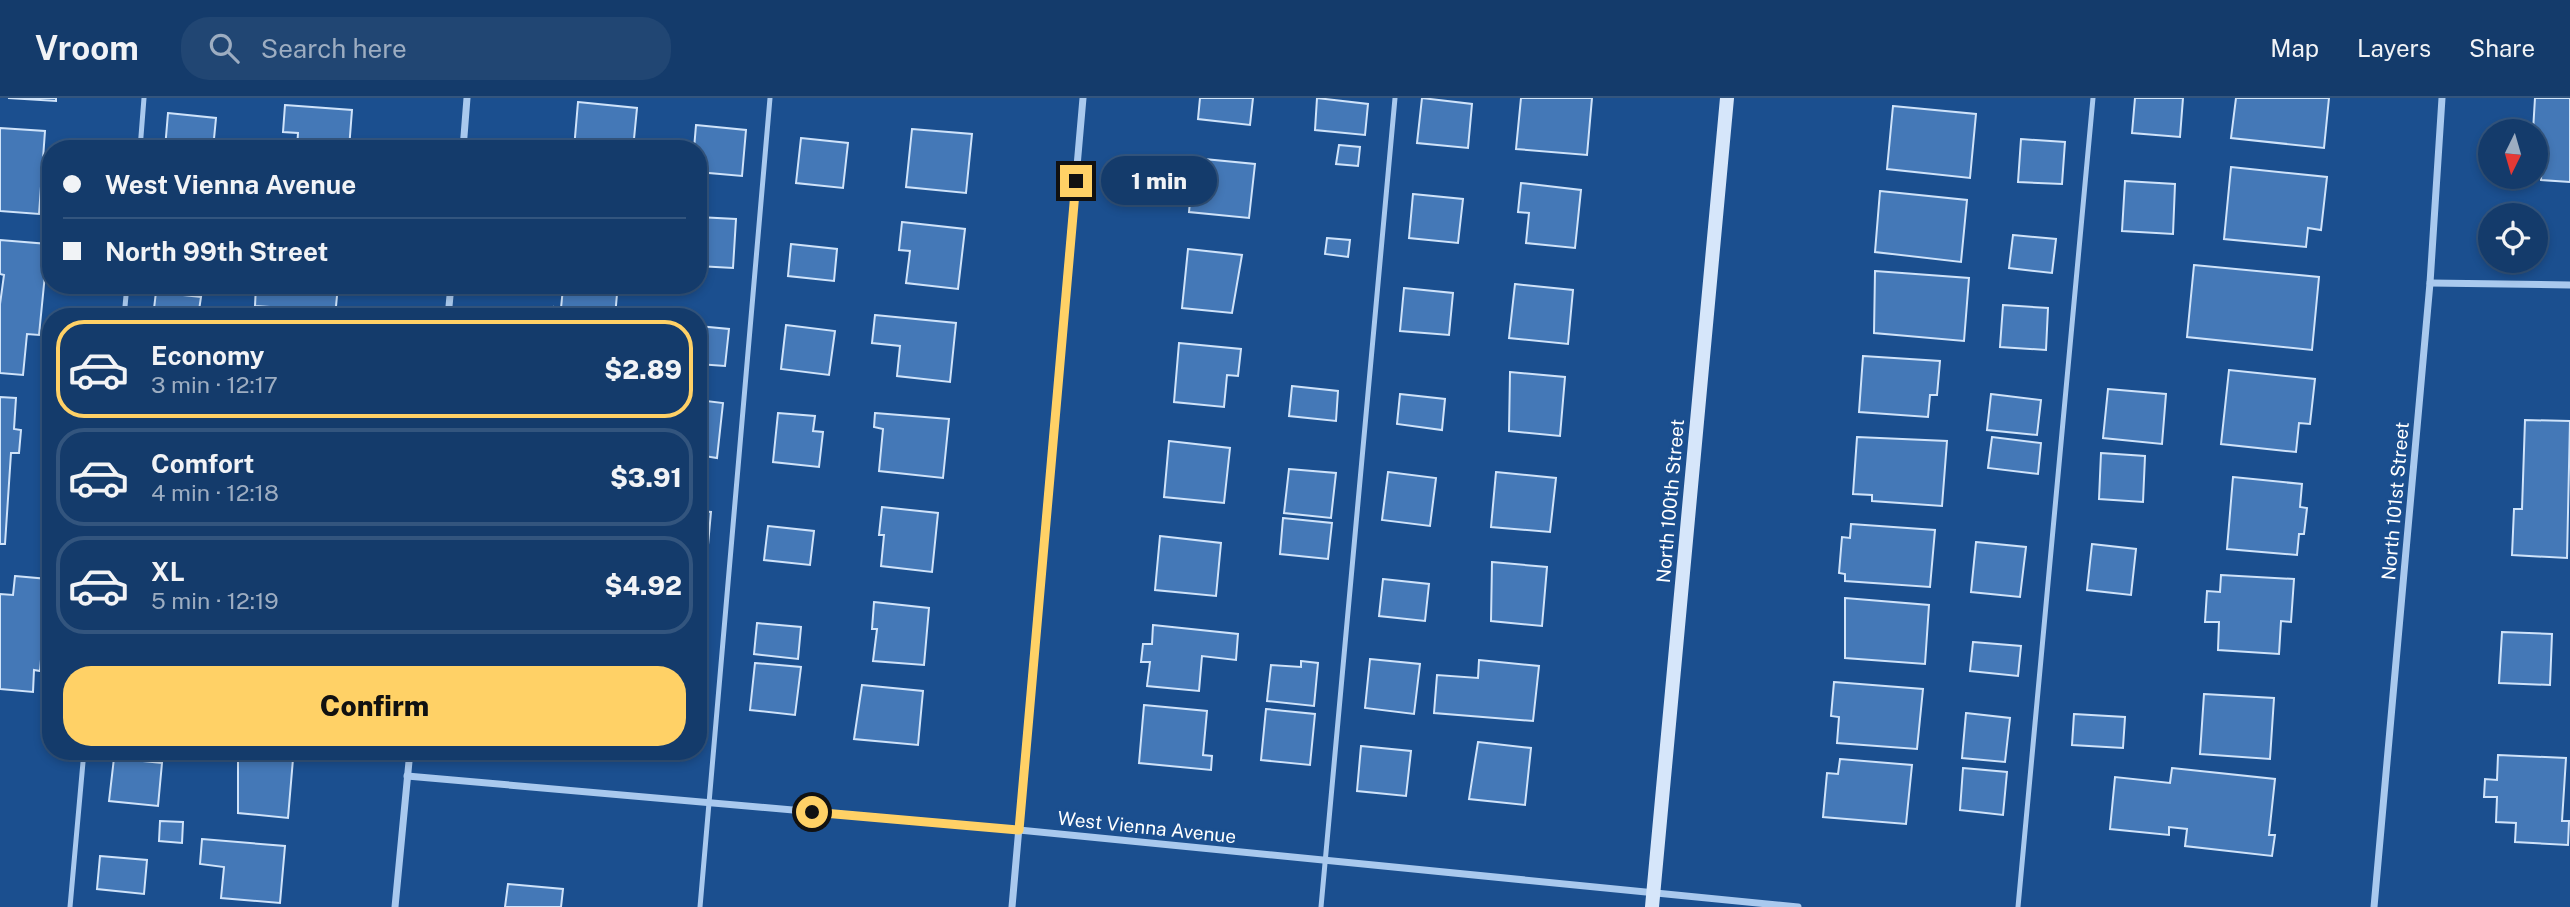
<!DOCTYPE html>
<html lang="en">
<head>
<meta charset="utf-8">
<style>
	body { margin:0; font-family:"Public Sans",sans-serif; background:#214673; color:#f1f3f6; height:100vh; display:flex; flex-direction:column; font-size:26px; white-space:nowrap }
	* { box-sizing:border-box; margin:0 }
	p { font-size:23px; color:#9dadc1 }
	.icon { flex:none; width:38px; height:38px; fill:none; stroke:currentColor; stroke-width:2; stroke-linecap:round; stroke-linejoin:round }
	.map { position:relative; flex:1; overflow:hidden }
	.details { position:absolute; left:42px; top:210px; width:665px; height:452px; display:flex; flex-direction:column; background:#143b6b; border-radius:28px; box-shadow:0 4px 10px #0003,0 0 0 2px #33557e }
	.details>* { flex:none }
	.guide { position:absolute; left:42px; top:42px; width:665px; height:154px; border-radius:28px; box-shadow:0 4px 10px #0003,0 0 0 2px #33557e; display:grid; align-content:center; height:154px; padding:0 21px; background:#143b6b }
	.needle { width:46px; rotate:185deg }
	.fabs { position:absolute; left:2478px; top:21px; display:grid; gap:14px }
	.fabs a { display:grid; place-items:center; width:70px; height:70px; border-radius:50%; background:#143b6b; box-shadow:0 4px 10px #0003,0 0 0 2px #33557e; font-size:35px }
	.end { position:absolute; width:32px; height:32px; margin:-16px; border:9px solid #ffd166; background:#111; box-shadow:0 0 0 4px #111 }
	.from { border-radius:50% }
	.bubble { position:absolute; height:49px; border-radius:24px; background:#143b6b; box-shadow:0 4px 10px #0003,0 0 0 2px #33557e; font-size:23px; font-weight:800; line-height:49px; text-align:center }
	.guide b { display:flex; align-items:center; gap:24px; height:66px; font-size:26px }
	.guide b+b { border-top:2px solid #33557e }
	.guide i { width:18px; height:18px; background:#f1f3f6 }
	ul { padding:12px 0 0; list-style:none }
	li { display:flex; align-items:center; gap:21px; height:98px; margin:0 14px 10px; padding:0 7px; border:4px solid #33557e; border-radius:28px }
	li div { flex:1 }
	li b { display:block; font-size:26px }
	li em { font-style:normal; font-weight:800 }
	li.on { border-color:#ffd166 }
	li>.icon { width:63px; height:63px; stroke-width:1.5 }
	.primary-button { display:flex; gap:14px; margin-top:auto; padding:14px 21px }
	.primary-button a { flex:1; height:80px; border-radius:28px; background:#ffd166; color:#111; font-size:28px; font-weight:800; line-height:80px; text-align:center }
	header { display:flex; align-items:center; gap:42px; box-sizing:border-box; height:98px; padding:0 35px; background:#143b6b; border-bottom:2px solid #33557e }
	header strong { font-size:33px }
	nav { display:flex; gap:38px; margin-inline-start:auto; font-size:24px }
	.search { width:490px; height:63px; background:#214673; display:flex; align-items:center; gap:18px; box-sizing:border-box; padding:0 24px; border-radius:28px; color:#9dadc1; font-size:26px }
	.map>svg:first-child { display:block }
	.building { fill:#4478b7; stroke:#cfe3fa; stroke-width:2 }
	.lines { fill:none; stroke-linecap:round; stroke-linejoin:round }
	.lane { stroke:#a9c9ee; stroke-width:5 }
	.street { stroke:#a9c9ee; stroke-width:7 }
	.secondary { stroke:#d6e6fa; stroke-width:14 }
	.route { stroke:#ffd166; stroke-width:9 }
	.labels { text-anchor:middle; stroke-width:6; stroke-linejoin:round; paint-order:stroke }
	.street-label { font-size:19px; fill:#fff; stroke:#1b4f8f }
</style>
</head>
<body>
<header>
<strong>Vroom</strong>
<div class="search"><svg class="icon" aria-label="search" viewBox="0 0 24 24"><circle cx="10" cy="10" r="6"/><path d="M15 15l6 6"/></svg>Search here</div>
<nav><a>Map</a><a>Layers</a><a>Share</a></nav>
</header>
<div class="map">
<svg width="2570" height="809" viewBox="0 0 2570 809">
	<rect width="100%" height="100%" fill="#1b4f8f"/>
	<g class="building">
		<path d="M8,0H56V3Z"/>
		<path d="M1200,0H1253L1250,27L1198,21Z"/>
		<path d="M1317,0L1368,6L1365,37L1315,32Z"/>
		<path d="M1422,0L1472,6L1468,50L1417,45Z"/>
		<path d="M1521,0H1592L1587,57L1516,51Z"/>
		<path d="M2135,0H2183L2180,39L2132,35Z"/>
		<path d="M2236,0H2329L2324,50L2231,40Z"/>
		<path d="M2535,0H2570V84L2541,82L2542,61H2536V33H2533Z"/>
		<path d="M578,4L637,10L633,51H574Z"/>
		<path d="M285,7L352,12L349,51H297L298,35L283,34Z"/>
		<path d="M1893,8L1976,16L1970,80L1887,71Z"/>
		<path d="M168,15L216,20L213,51H165Z"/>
		<path d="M696,27L746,32L742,78L698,74V51H694Z"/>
		<path d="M0,30L45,33L39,116L0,113Z"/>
		<path d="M912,31L972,36L966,95L906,89Z"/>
		<path d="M801,40L848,45L843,90L796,85Z"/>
		<path d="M2021,41L2065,44L2062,86L2018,84Z"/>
		<path d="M1339,47L1360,49L1358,68L1336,66Z"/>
		<path d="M1194,60L1255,66L1249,120L1189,114Z"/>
		<path d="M2231,69L2327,79L2321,132L2308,130L2306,149L2224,141Z"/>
		<path d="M2125,83L2175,86L2173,136L2122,133Z"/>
		<path d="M1521,85L1581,92L1575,150L1526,145L1529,115L1518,114Z"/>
		<path d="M1880,93L1967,102L1961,164L1875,154Z"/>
		<path d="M1413,96L1463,101L1458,145L1409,140Z"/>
		<path d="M698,119L736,121L733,170L698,168Z"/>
		<path d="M902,124L965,131L958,191L906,185L910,153L899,152Z"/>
		<path d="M2013,137L2056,141L2052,175L2009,170Z"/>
		<path d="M1327,140L1350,142L1348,159L1325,156Z"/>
		<path d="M0,142L48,146L39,237L27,236L23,277L0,275V206L4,177L0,176Z"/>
		<path d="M791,146L837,151L834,183L788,178Z"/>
		<path d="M1188,151L1242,157L1232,215L1182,210Z"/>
		<path d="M2194,167L2319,179L2312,252L2187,239Z"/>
		<path d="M1875,173L1969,180L1964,243L1874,235Z"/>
		<path d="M1515,186L1573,192L1568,246L1509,240Z"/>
		<path d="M256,187H338L335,219H283L284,210L255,208Z"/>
		<path d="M563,190L617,196L615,219H553L554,209L561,210Z"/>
		<path d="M1404,190L1453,195L1449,237L1400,233Z"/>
		<path d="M156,194L201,199L198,219H153Z"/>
		<path d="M2003,207L2048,210L2046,252L2000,249Z"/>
		<path d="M875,217L956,225L950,284L897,278L900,248L872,245Z"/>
		<path d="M786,227L835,233L829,277L781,271Z"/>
		<path d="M698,228L729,231L725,268L698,266Z"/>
		<path d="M1179,245L1241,251L1238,278L1227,277L1224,309L1174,304Z"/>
		<path d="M1863,258L1940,263L1937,297H1930L1928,319L1859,314Z"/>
		<path d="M2229,272L2315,281L2310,326L2299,325L2296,354L2221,346Z"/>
		<path d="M1510,274L1565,279L1560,338L1509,333Z"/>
		<path d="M1292,288L1338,293L1336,323L1289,318Z"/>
		<path d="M2108,291L2166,296L2162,346L2103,340Z"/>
		<path d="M1400,296L1445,301L1442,332L1397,326Z"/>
		<path d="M1991,296L2041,302L2037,337L1987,332Z"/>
		<path d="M0,299L16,300L14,331L21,332L19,355H11L5,446H0Z"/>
		<path d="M698,302L723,305L717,360L698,357Z"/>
		<path d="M778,315L815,318L813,333L823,334L819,369L773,364Z"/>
		<path d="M875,315L949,321L943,380L879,373L883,331L874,329Z"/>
		<path d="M2525,322L2570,323L2567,460L2512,457L2514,411H2522Z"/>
		<path d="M1857,339L1947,343L1942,408L1872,403V397L1853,396Z"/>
		<path d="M1992,339L2041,345L2038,376L1988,370Z"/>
		<path d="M1169,343L1230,350L1224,405L1164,399Z"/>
		<path d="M2101,355L2145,358L2143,404L2099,401Z"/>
		<path d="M1289,371L1336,375L1331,420L1284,415Z"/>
		<path d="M1388,374L1436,380L1430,428L1382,422Z"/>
		<path d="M1496,374L1556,380L1550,434L1491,429Z"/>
		<path d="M2233,379L2302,386L2300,409L2307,410L2304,436H2299L2297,457L2227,451Z"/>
		<path d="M882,409L938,415L932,474L881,468L884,437H879Z"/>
		<path d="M698,413L711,414L707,458H698Z"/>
		<path d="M1283,420L1332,425L1328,461L1280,456Z"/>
		<path d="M1851,426L1935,432L1930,489L1845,483V476L1839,475L1842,439L1850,440Z"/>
		<path d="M768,428L814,433L810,467L764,462Z"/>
		<path d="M1160,438L1221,445L1216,498L1155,492Z"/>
		<path d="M1976,444L2026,449L2020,499L1971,494Z"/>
		<path d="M2092,446L2136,451L2131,497L2087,492Z"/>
		<path d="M1492,464L1547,469L1542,528L1491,523Z"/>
		<path d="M2221,477L2294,481L2291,524L2281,523L2279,556L2218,552L2219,524H2205L2207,493L2220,494Z"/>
		<path d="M15,478L48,481L40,573L34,572L33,594L0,591V496L13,497Z"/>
		<path d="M1383,481L1429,486L1425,523L1379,518Z"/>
		<path d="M1845,500L1929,507L1925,566L1845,560Z"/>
		<path d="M874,504L929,510L924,567L873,563L877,531H872Z"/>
		<path d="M698,506L706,507L702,552L698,551Z"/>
		<path d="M757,525L801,529L798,561L754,556Z"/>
		<path d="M1153,527L1238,536L1236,562L1202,558L1199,593L1147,588L1150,564H1141L1143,546H1152Z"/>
		<path d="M2502,534L2552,536L2550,587L2499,585Z"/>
		<path d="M1973,544L2021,548L2018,578L1970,573Z"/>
		<path d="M1370,561L1420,566L1414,616L1365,610Z"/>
		<path d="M1479,562L1539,568L1533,623L1434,615L1437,577L1478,580Z"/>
		<path d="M1301,563L1318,565L1314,608L1267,603L1271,567L1301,569Z"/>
		<path d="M755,565L801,569L795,617L750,612Z"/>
		<path d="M1834,584L1923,591L1917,651L1837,645L1839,619L1831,618Z"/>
		<path d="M862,587L923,593L918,647L854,641Z"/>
		<path d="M2204,596L2274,600L2270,661L2200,656Z"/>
		<path d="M1144,607L1207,613L1203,657L1212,658L1211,672L1139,665Z"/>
		<path d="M1266,611L1315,616L1310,667L1261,662Z"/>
		<path d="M1966,615L2010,620L2005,664L1962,660Z"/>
		<path d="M2074,616L2125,619L2123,650L2072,647Z"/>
		<path d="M1478,644L1531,650L1525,707L1469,701Z"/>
		<path d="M1361,648L1411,653L1406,698L1357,693Z"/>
		<path d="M238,657L293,661L288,720L238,715Z"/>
		<path d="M2498,657L2566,660L2562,723H2569L2568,747L2515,744L2516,725L2496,724L2497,699H2484L2485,681L2497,682Z"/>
		<path d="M114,660L162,665L158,708L109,703Z"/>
		<path d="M1840,661L1912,667L1906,726L1823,719L1827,675L1838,676Z"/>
		<path d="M1963,670L2007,674L2003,717L1960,712Z"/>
		<path d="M2172,670L2275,681L2269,737H2275L2272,758L2185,748L2187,731L2169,729V737L2110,731L2115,679L2170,685Z"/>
		<path d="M160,723L183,724L182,745L159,743Z"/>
		<path d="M202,741L285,748L280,805L221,800L224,769L200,766Z"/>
		<path d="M100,758L147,762L144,796L97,791Z"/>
		<path d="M508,786L563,791L561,809H505Z"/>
	</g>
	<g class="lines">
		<g class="lane">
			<path d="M140,51L144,0"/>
			<path d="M124,219L127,187"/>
			<path d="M70,809L84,653"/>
			<path d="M700,809L770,0"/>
			<path d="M1321,809L1395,0"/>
			<path d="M2018,809L2093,0"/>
		</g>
		<g class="street">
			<path d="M463,51L467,0"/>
			<path d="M2430,185L2570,187"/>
			<path d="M448,219L451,187"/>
			<path d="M407,678L1019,732L1798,809"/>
			<path d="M395,809L410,653"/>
			<path d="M1012,809L1083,0"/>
			<path d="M2374,809L2430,185L2442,0"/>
		</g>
		<path class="secondary" d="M1652,809L1727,0"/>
	</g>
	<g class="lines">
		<path class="route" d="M812,714L1019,732L1076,83"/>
	</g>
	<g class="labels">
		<g class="street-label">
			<text transform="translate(1670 403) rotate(-85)" y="7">North 100th Street</text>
			<text transform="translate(2395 403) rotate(-85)" y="7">North 101st Street</text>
			<text transform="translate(1147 729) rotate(6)" y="7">West Vienna Avenue</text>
		</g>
	</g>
</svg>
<div class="fabs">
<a><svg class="needle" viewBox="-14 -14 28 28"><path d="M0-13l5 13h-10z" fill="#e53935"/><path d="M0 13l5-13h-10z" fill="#9dadc1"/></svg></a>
<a><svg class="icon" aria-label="locate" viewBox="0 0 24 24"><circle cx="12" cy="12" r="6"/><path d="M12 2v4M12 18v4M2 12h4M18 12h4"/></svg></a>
</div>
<i class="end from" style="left:812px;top:714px"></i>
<i class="end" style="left:1076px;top:83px"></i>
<div class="bubble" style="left:1101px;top:58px;width:116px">1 min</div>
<div class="guide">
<b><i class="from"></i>West Vienna Avenue</b>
<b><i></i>North 99th Street</b>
</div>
<section class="details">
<ul>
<li class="on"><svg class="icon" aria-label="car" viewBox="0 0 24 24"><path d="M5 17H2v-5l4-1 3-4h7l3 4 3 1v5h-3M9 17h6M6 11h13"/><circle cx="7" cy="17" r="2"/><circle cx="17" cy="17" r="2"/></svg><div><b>Economy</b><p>3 min · 12:17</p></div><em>$2.89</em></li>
<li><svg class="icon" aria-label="car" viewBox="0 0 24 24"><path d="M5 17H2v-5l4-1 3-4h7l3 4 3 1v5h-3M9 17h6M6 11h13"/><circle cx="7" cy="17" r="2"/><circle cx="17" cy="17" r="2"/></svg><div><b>Comfort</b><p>4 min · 12:18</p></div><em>$3.91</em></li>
<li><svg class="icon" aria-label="car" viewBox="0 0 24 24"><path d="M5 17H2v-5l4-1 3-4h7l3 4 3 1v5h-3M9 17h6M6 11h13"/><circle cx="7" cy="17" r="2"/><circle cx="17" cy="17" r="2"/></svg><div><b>XL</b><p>5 min · 12:19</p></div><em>$4.92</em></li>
</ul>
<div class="primary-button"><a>Confirm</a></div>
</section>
</div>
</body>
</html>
